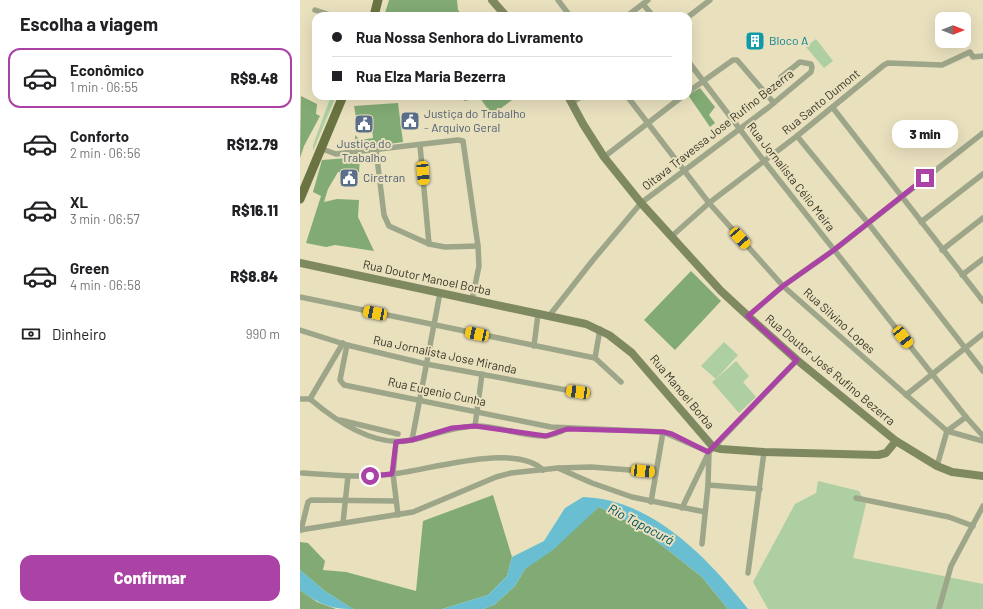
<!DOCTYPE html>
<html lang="pt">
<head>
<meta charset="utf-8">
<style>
	body { margin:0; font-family:Barlow,sans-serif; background:#f6f6f6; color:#202124; height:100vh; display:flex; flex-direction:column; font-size:15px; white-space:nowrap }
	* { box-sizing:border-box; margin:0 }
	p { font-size:13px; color:#757577 }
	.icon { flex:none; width:22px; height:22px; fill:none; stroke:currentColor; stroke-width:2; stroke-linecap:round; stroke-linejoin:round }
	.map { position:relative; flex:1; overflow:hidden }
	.sheet { display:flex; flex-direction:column; background:#fff; width:300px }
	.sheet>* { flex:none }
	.banner { position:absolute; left:12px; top:12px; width:380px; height:88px; border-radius:12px; box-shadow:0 4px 16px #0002; display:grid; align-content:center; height:88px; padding:0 20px; background:#fff }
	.needle { width:26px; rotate:90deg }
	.buttons { position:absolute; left:635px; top:12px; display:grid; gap:8px }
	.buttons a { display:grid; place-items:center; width:36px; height:36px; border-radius:8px; background:#fff; box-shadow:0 4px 16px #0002; font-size:20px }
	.end { position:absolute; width:18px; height:18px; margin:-9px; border:5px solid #ab42a5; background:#fff; box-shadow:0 0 0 2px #fff }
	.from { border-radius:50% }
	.bubble { position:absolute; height:28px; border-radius:12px; background:#fff; box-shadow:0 4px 16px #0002; font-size:13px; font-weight:800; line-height:28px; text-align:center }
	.car { position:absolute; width:12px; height:24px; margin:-12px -6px; border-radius:5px; box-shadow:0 0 3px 1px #0007; background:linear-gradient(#f5c518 24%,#345 0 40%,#f5c518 0 76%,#345 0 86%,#f5c518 0) }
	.banner b { display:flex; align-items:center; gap:14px; height:38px; font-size:15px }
	.banner b+b { border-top:1px solid #e0e0e0 }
	.banner i { width:10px; height:10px; background:#202124 }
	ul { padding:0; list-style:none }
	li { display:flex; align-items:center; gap:12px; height:60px; margin:0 8px 6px; padding:0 12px; border:2px solid transparent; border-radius:12px }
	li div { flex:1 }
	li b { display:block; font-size:15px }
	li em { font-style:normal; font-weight:800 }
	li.current { border-color:#ab42a5 }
	li>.icon { width:36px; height:36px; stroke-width:1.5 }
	h2 { padding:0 20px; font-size:18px; line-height:48px }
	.pay { display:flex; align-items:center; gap:10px; height:44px; padding:0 20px; font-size:15px }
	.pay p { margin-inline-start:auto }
	.primary-button { display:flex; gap:8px; margin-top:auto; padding:8px 20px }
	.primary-button a { flex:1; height:46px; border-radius:12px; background:#ab42a5; color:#fff; font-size:16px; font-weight:800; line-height:46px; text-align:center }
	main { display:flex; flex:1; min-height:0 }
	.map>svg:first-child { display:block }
	.green { fill:#adcfa2 }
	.forest { fill:#82aa74 }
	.water { fill:#69bfd1 }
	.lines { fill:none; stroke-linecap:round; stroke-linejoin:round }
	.street { stroke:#9ea68a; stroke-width:5.5 }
	.secondary { stroke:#7f8961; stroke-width:8 }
	.primary { stroke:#697442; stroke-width:9 }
	.route { stroke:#ab42a5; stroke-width:5 }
	.labels { text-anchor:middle; stroke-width:4; stroke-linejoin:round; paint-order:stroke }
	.culture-label { font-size:12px; fill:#0d838f; stroke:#e9e0be; text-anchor:start }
	.street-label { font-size:12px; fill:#393628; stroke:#e9e0be }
	.service-label { font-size:12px; fill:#4e5e75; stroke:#e9e0be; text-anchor:start }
	.water-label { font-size:13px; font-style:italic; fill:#00515d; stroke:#e9e0be }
</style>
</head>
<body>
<main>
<section class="sheet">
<h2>Escolha a viagem</h2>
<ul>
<li class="current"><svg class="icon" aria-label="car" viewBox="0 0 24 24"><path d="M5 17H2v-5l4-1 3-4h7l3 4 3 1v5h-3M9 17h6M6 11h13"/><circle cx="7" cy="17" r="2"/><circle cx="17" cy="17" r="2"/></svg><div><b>Econômico</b><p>1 min · 06:55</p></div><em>R$9.48</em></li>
<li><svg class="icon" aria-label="car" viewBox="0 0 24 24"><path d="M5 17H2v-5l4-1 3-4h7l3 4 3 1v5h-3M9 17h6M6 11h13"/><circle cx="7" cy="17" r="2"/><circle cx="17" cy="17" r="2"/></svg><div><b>Conforto</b><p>2 min · 06:56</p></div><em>R$12.79</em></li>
<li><svg class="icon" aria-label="car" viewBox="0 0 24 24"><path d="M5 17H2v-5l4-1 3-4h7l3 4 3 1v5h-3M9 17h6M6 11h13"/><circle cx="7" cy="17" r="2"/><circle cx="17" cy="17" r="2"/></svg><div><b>XL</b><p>3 min · 06:57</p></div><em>R$16.11</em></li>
<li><svg class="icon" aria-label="car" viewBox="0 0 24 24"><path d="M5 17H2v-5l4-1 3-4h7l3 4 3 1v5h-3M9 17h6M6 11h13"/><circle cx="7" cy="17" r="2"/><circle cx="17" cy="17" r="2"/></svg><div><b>Green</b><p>4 min · 06:58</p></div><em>R$8.84</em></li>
</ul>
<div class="pay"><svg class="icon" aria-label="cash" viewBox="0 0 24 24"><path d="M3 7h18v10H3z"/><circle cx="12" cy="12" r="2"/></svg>Dinheiro<p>990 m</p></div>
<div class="primary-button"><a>Confirmar</a></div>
</section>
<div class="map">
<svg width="683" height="609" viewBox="0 0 683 609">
	<rect width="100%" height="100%" fill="#e9e0be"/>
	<g class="green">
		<path d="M516,39L533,61L524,68L506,47Z"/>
		<path d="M31,96H36L13,151V145Z"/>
		<path d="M424,342L438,355L416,379L436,361L449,376L443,382L456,397L439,413L412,382L416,379L401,366Z"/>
		<path d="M518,481L559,491L566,504L553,558L683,584V609H468L453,582L495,504L516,493Z"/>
	</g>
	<g class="forest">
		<path d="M89,0H157L158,10L163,16H84Z"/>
		<path d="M400,88L415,107L409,115L415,123L410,127L388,95Z"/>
		<path d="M1,96L17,104L16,114L20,116L4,146L0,158Z"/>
		<path d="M162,96H214L212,100L192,115L180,98L164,101Z"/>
		<path d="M98,103L103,142L56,149L55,135L60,140L73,138L71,116L56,117L54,106Z"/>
		<path d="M60,157L59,172H38L28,189L24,202L37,199L59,200L58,217L74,251L35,245L26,247L6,243L21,196L13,192L22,160Z"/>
		<path d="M391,271L421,301L375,350L344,320Z"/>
		<path d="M193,495L212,557L207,576L188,595L142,609H53L25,591L0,570V542L8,543L25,561L23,570L46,572L116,591L123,521Z"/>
		<path d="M299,507L336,525L364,547L402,577L428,609H183L194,605L215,586L225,569Z"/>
		<path d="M0,590L17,602L36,609H0Z"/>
	</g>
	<g class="water">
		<path d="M283,497C352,499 408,558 448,609H428L402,577L364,547L336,525L299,507L253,550L225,569L215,586L194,605L183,609H142L188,595L207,576L212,557L244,541L265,508Z"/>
		<path d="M0,570L25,591L53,609C30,609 19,604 0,590Z"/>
	</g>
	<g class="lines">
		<g class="street">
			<path d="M258,0L270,16"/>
			<path d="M343,4L353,16"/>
			<path d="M15,10L33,16"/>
			<path d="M327,16L348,0"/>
			<path d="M388,17L410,0"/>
			<path d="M388,61L464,161L666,417L683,436"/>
			<path d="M388,92L433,60H437L474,103"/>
			<path d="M327,96L409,203L483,286L647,431L683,441"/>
			<path d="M272,103L282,96"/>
			<path d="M533,108L683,301"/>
			<path d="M497,136L568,223L683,371"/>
			<path d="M120,145L129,244"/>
			<path d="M22,149L36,154L158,140L163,141L178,246L179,266L172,300"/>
			<path d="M76,150L84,215L89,226L129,244L145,247L178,246"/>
			<path d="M304,157L383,96"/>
			<path d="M621,222L683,174"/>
			<path d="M372,236L409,203L497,136L584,65L588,63L642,65L670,52L673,57L683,56"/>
			<path d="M642,250L683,218"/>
			<path d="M662,275L683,259"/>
			<path d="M0,297L295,358L300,329"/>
			<path d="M249,316L293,260L341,203L469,107L511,72L512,67L511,64L500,62L481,77"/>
			<path d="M448,316L483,286L534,250L683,133"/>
			<path d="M0,330L47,345L126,364L288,394"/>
			<path d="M47,345L40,380L44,385L251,427L363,432L409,452L382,508"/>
			<path d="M234,346L238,314"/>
			<path d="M295,358L321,382"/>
			<path d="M606,395L683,334"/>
			<path d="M0,399H10"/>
			<path d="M10,399C36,421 75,448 111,440C133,436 153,426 177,426C200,426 223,437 246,436C253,435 260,432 266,429"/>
			<path d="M10,399L43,343"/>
			<path d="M40,420L98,434"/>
			<path d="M175,426L182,374"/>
			<path d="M112,440L140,293"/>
			<path d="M96,442L93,474L98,515"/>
			<path d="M637,466L647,431L666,417"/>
			<path d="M259,468L291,467L356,472"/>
			<path d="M2,473C32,475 63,478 93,474C129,470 216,442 243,470"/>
			<path d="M408,485L460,489"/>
			<path d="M556,498L649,517L673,526"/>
			<path d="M351,502L363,432"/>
			<path d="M43,523L48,476"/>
			<path d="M0,530L113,512L196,477L211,473L258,468L292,483L332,497L405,512"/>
			<path d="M1,530L8,502L11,500L95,501"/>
			<path d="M402,544L408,485L409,452L497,360"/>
			<path d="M448,573L464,452"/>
			<path d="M639,609L651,566L683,506"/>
		</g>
		<g class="secondary">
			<path d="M192,0L206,16"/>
			<path d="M268,96L283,124L304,157L341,203L421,291L448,316L497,360L596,441L637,466L652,472L683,476"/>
			<path d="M0,263L286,324L309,335L332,353L413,447L421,449L464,452L578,455L586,453L596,441"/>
		</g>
		<g class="primary">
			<path d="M74,16L78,0"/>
			<path d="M0,199L43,96"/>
		</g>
	</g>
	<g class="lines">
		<path class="route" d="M70,476L92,474L96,442L112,440L152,428L175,426L246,436L267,429L341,431L364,432L372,434L408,452L497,360L448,316L483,286L534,250L625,178"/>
	</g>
	<defs>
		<symbol id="building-square" viewBox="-11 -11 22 22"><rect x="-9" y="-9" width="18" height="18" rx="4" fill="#0f9aa8" stroke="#e9e0be"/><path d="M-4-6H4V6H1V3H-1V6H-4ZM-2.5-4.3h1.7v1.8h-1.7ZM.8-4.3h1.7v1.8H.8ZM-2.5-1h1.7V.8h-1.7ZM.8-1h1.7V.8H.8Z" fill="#fff"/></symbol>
		<symbol id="civic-square" viewBox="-11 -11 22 22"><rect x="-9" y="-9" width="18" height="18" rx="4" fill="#5c6f8a" stroke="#e9e0be"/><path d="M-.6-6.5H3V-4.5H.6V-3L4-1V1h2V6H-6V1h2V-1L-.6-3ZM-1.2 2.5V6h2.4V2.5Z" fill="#fff"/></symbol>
	</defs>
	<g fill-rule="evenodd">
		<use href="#building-square" x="444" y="30" width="22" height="22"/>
		<use href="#civic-square" x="99" y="110" width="22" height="22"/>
		<use href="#civic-square" x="53" y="113" width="22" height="22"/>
		<use href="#civic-square" x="38" y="167" width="22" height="22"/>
	</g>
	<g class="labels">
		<g class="culture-label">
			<text x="469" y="45">Bloco A</text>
		</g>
		<g class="street-label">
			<text transform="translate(521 102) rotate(-39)" y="4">Rua Santo Dumont</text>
			<text transform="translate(418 130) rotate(-38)" y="4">Oitava Travessa Jose Rufino Bezerra</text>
			<text transform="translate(491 177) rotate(52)" y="4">Rua Jornalista Célio Meira</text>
			<text transform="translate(127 278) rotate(12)" y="4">Rua Doutor Manoel Borba</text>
			<text transform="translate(539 321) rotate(42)" y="4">Rua Silvino Lopes</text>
			<text transform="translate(145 355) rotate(12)" y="4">Rua Jornalista Jose Miranda</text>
			<text transform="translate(530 370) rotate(40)" y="4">Rua Doutor José Rufino Bezerra</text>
			<text transform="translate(137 392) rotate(12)" y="4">Rua Eugenio Cunha</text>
			<text transform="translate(382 392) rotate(50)" y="4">Rua Manoel Borba</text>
		</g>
		<g class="service-label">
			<text x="124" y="118">Justiça do Trabalho<tspan x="124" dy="14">- Arquivo Geral</tspan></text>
			<text x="64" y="148" text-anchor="middle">Justiça do<tspan x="64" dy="14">Trabalho</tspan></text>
			<text x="63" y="182">Ciretran</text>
		</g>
		<g class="water-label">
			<text transform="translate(341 524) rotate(28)" y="5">Rio Tapacurá</text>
		</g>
	</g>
</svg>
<div class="buttons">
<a><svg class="needle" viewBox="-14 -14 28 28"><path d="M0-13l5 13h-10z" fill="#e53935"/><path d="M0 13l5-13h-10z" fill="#757577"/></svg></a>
</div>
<i class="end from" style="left:70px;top:476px"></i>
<i class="end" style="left:625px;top:178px"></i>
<div class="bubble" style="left:592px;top:120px;width:66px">3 min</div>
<i class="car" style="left:123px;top:173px;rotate:175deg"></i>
<i class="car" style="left:440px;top:238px;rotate:138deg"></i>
<i class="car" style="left:75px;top:313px;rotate:281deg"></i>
<i class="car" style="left:177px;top:334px;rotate:282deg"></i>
<i class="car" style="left:603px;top:337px;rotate:142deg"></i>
<i class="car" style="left:278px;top:392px;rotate:278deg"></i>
<i class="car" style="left:343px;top:471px;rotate:95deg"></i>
<div class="banner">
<b><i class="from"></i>Rua Nossa Senhora do Livramento</b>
<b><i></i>Rua Elza Maria Bezerra</b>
</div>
</div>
</main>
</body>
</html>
